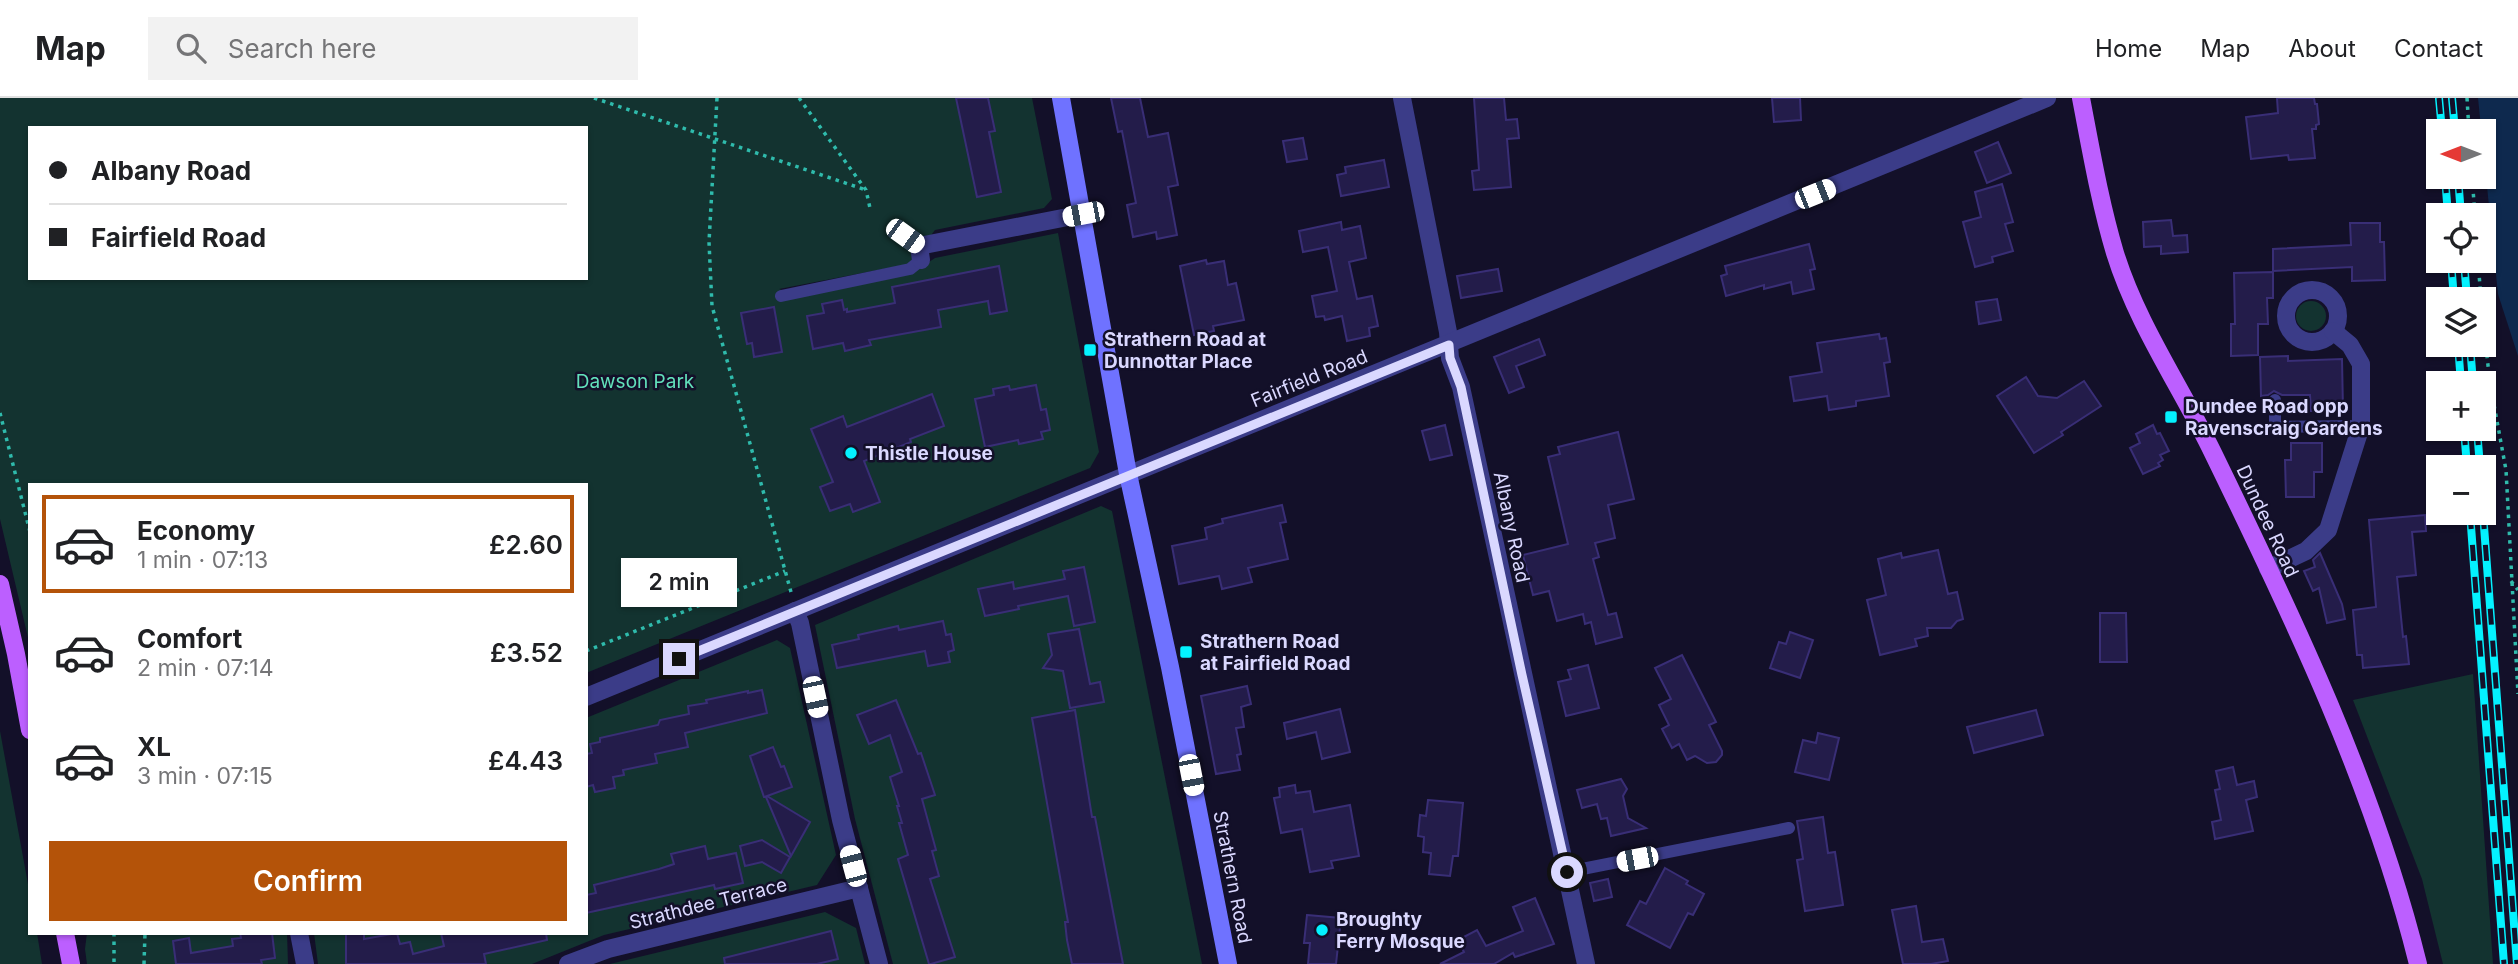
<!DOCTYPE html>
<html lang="en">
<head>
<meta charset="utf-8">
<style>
	body { margin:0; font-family:Inter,sans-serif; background:#f2f2f2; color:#202124; height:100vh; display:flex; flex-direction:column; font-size:26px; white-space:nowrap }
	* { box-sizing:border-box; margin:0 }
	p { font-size:23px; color:#757577 }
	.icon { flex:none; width:38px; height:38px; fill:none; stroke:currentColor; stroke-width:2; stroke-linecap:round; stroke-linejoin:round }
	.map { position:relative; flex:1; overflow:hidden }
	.details { position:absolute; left:28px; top:385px; width:560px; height:452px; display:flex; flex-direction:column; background:#fff; border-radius:0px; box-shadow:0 2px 5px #0004 }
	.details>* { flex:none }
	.banner { position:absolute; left:28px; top:28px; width:560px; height:154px; border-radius:0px; box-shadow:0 2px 5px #0004; display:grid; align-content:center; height:154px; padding:0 21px; background:#fff }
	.needle { width:46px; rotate:270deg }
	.controls { position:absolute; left:2426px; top:21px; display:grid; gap:14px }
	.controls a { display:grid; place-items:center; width:70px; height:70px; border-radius:0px; background:#fff; box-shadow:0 2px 5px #0004; font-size:35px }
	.end { position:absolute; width:32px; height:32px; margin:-16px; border:9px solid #dad8ff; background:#111; box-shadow:0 0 0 4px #111 }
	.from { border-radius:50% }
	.bubble { position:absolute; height:49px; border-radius:0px; background:#fff; box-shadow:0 2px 5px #0004; font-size:23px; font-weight:600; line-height:49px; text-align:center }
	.car { position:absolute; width:21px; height:42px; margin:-21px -10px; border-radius:9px; box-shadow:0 0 5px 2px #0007; background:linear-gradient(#fff 24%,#345 0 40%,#fff 0 76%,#345 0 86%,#fff 0) }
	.banner b { display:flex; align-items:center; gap:24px; height:66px; font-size:26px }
	.banner b+b { border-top:2px solid #e0e0e0 }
	.banner i { width:18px; height:18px; background:#202124 }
	ul { padding:12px 0 0; list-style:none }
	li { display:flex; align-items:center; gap:21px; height:98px; margin:0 14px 10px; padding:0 7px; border:4px solid transparent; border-radius:0px }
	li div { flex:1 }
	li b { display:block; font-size:26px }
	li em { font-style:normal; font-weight:600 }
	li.on { border-color:#b45309 }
	li>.icon { width:63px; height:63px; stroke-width:1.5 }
	.button { display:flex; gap:14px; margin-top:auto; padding:14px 21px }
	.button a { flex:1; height:80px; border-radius:0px; background:#b45309; color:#fff; font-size:28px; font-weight:600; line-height:80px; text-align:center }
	header { display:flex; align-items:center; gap:42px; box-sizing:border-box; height:98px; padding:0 35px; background:#fff; border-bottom:2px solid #e0e0e0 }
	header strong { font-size:33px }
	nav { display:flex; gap:38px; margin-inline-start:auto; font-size:24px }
	.search { width:490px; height:63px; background:#f2f2f2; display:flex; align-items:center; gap:18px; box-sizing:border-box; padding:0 24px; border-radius:0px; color:#757577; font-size:26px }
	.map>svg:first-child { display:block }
	.green { fill:#133330; fill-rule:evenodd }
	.water { fill:#0e294e }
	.building { fill:#231c4a; stroke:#392e76; stroke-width:2 }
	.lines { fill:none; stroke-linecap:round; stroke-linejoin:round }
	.path { stroke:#2fbbac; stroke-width:3.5; stroke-dasharray:3.5 5; stroke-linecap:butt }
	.lane { stroke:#3b3c88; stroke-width:12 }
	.street { stroke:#3b3c88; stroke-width:18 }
	.secondary { stroke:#6f72ff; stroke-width:18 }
	.primary { stroke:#bc5fff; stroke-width:18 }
	.rail-casing { stroke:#04f2ff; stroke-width:8 }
	.rail { stroke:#131029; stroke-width:5; stroke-dasharray:16; stroke-linecap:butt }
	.route { stroke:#dad8ff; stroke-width:9 }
	.poi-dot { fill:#04f2ff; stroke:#131029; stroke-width:2.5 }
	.labels { text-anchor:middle; stroke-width:5; stroke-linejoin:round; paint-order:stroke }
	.poi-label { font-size:19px; font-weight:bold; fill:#dad8ff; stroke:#131029; text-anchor:start }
	.street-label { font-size:19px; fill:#dad8ff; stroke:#131029 }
	.park-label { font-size:19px; fill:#62e1bb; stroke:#131029 }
</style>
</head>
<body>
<header>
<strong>Map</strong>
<div class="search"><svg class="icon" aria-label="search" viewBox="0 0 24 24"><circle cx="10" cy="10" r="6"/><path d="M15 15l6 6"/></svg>Search here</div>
<nav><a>Home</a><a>Map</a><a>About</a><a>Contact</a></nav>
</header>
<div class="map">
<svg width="2518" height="866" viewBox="0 0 2518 866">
	<rect width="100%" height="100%" fill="#131029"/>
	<g class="green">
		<path d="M0,0H1032L1052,101L1044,110L935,132L909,166L779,191L800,199L911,176L935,160L1058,135L1099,354L1090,370L586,575V387H30V548L0,421ZM30,30H586V180H30Z"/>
		<circle cx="2311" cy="218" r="15"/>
		<path d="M1101,408L1112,413L1202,866H893L855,721L815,527Z"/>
		<path d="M777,542L790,550L836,757L817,787L604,837L532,866H318L314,835H586V620Z"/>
		<path d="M2473,576L2493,866H2443L2422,781L2353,602Z"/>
		<path d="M0,633L30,797V835H37L42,866H0Z"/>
		<path d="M825,814L856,830L865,866H610Z"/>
		<path d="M87,835H287L288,866H87L85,851Z"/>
	</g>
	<path class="water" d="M2478,0H2518V258L2498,196Z"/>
	<g class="building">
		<path d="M956,0H988L995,33L989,34L1001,94L977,99Z"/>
		<path d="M1111,0H1140L1148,39L1168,35L1178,87L1168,89L1177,137L1157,141L1156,134L1133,139L1127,107L1136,105L1122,33L1118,34Z"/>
		<path d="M1474,0H1504L1506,22L1517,21L1519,40L1507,41L1511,89L1474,92L1472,73L1479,72Z"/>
		<path d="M1772,0H1800L1801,22L1774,24Z"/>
		<path d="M2277,0H2314L2315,6H2317L2319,26L2316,27V31H2312L2315,60L2289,62L2288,57L2251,61L2246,19L2278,15Z"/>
		<path d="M1303,40L1307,61L1287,64L1283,43Z"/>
		<path d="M1998,44L2011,75L1987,85L1975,54Z"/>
		<path d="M1384,62L1389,89L1341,98L1337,77L1346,75L1345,69Z"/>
		<path d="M2002,86L2013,124L2005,126L2013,153L1992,159L1993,164L1975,169L1963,124L1981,119L1975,94Z"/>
		<path d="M2171,122L2173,138L2187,137L2188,154L2161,156V148L2144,149L2143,124Z"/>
		<path d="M1341,124L1342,132L1360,128L1366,160L1349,164L1357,201L1372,198L1378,228L1369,230L1370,238L1347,243L1342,218L1325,222L1324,218L1316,219L1312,198L1337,193L1328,149L1303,154L1299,133Z"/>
		<path d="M2350,125H2380V144H2384L2385,182L2352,183V169L2273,173V151L2351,147Z"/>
		<path d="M1809,146L1815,171L1810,172L1814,191L1793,196L1791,184L1764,191V187L1726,198L1721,178L1727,176L1725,168Z"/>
		<path d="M1206,162L1207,166L1224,163L1228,187L1236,185L1244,222L1213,228L1214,233L1194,237L1180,168Z"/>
		<path d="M999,168L1007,213L990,216L988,203L938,212L941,229L869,242L871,247L845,253L843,245L813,251L807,218L824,215L822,206L842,202L844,212L847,211V214L895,205L892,189Z"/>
		<path d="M1498,171L1502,193L1461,200L1457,178Z"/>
		<path d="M2273,174V200H2267L2268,226H2258V257L2231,258V226H2235L2234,175Z"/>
		<path d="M1997,201L2001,222L1979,226L1976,204Z"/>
		<path d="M774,209L782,254L754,259L752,245L747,246L741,215Z"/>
		<path d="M1879,236L1880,241L1886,240L1890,264L1884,265L1889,298L1856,303V308L1829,312L1827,298L1794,303L1790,279L1822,274L1817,245Z"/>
		<path d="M1539,241L1545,257L1516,268L1524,289L1509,295L1494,259Z"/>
		<path d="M2288,258V263L2342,261L2343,312L2311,313L2310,297H2282L2274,293L2268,297L2261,298L2260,259Z"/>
		<path d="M2026,279L2038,298L2057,300L2084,283L2101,308L2061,334L2063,337L2034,355L1997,298Z"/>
		<path d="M1036,287L1041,312L1046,311L1050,332L1041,334L1043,341L1019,346L1018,342L985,349L975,301L994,297L993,291L1009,288L1010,292Z"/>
		<path d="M932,296L944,328L910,341L911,344L864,363L880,404L853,414L850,406L830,413L820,389L833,384L811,331L843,318L847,329Z"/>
		<path d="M1445,327L1452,357L1430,362L1422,333Z"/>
		<path d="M2153,327L2157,336L2160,335L2169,353L2160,357L2163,362L2158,365L2160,368L2143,376L2130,350L2140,345L2136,336Z"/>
		<path d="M1618,334L1634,401L1608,407L1615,440L1595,445L1599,459L1593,461L1608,517L1616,515L1622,539L1596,546L1591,524L1585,526L1583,516L1557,523L1549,493L1533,497L1523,457L1568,446L1548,359L1560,356L1558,349Z"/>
		<path d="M2291,345H2322V374H2314V399H2286L2285,362H2291Z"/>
		<path d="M1282,407L1286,424L1280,425L1288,461L1248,470L1252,484L1222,491L1219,478L1179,486L1172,448L1207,441L1205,430L1223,425L1222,421Z"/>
		<path d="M2425,417L2426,433L2412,434L2416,477L2397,479L2403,539L2406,538L2409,566L2363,570L2362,557H2357L2353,512L2376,509L2369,422Z"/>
		<path d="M1938,452L1948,496L1957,494L1963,521L1957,523L1951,530H1927L1928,538L1915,541L1917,548L1880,557L1867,502L1886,497L1878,461L1901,455L1902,460Z"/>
		<path d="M2320,455L2342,506L2345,521L2327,525L2319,490L2313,493L2304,473L2315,469L2313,462Z"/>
		<path d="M1084,469L1095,524L1074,528L1068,498L1018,508L1019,511L985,518L978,491L1013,484L1014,491L1065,481L1063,473Z"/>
		<path d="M2100,515H2126L2127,564H2100Z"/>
		<path d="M943,523L946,537L951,536L954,552L948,554L950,564L928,568L925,553L837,570L832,547L859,541L858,537L898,528L899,532Z"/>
		<path d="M1079,531L1090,586L1100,584L1104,604L1070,610L1063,573L1043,570L1052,557L1048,536Z"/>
		<path d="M1790,534L1813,542L1800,580L1770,570L1779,544L1786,546Z"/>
		<path d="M1682,557L1716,624L1709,627L1722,653V657L1716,664L1707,665L1695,658L1687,662L1679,646L1672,650L1662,631L1669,627L1659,607L1671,601L1655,570Z"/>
		<path d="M1588,567L1599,610L1566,618L1558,584L1571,581L1568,572Z"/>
		<path d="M1247,588L1251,606L1241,609L1244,629L1236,630L1241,656L1237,657L1240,672L1216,676L1201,598Z"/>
		<path d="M762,592L767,615L685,635L688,649L655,656L657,665L623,672L624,677L613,679L615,690L595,694L593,687L586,689V656L592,655L590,646L600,644V640L658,627L660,622L689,616L688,608L707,605L706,602L748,593V595Z"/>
		<path d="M896,602L918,656L921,655L935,697L922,701L936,752L932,753L939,778L930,781L955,859L931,866H929L898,761L908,757L899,725H902L897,708H899L890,679L902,674L890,637L869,646L857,617Z"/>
		<path d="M1340,611L1350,654L1322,661L1316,634L1287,641L1284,625Z"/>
		<path d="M1075,612L1092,719H1095L1123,866H1072L1067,842L1065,824H1068L1032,620Z"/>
		<path d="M2036,612L2043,637L1974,655L1967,629Z"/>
		<path d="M1818,635L1839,640L1829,682L1795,674L1803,642L1816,645Z"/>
		<path d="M773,649L781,669L784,668L792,689L767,698L810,724L791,758L766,699H764L750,658Z"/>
		<path d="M2233,669L2237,687L2254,683L2257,699L2246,702L2253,733L2215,741L2212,724L2221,722L2215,692L2220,691L2216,673Z"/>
		<path d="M1621,681L1627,691L1623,698L1628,720L1646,730L1611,738L1607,720L1601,721L1597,706L1582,710L1577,692Z"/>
		<path d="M1295,687L1296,695L1310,693L1314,714L1350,707L1359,758L1331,763L1333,770L1310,774L1302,731L1281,735L1274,700L1280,699L1279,690Z"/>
		<path d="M1428,702L1463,705L1458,758H1453L1450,778L1429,776L1431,755L1423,754L1424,739L1418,738L1420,717L1426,718Z"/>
		<path d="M1823,719L1828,755L1835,754L1843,807L1805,813L1797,762L1803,761L1797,723Z"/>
		<path d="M762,742L790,759L781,775L762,764L745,768L740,748Z"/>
		<path d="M705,748L708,761L736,755L743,785L715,791L714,787L586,815V797L596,795L594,787L659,771L674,766L671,756Z"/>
		<path d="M1665,770L1688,783L1686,786L1704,796L1693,817L1688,815L1670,850L1627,827L1640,803L1646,806Z"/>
		<path d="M1608,781L1612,799L1594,803L1590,785Z"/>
		<path d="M1535,800L1554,846L1515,859L1513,855L1494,866H1440L1464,854L1458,842L1477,832L1486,848L1523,833L1513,809Z"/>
		<path d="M1916,808L1922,844L1943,841L1948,863L1931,866H1903L1892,812Z"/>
		<path d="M1307,817L1341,820L1336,866H1308L1310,845H1304Z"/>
		<path d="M831,833L838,861L817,866H725L724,860Z"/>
		<path d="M240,835H272L275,860L261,862L262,866H176L173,843L189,840L191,855L233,848L232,841L241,840Z"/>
		<path d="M346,835H364V841L397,835L400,846L410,844L413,856L444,848L441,835H546L547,842L484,856L486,866H346Z"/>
	</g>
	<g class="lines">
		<g class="path">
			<path d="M594,0L866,92"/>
			<path d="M717,0L709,144L712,208L791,494"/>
			<path d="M799,0L866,92L870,110"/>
			<path d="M2467,0L2469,33"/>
			<path d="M2472,79L2475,117"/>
			<path d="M2478,163L2481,201"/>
			<path d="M2483,223L2490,285L2506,372L2518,596"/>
			<path d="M0,315L30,434"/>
			<path d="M2511,483L2518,492"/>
			<path d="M586,553L785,473"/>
			<path d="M114,835V866"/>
			<path d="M144,866L145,835"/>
		</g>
		<g class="lane">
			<path d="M905,138L919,148"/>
			<path d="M781,198L910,171L921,162"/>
			<path d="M2275,302V329L2361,328"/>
			<path d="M1567,774L1789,730"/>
		</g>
		<g class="street">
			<path d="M1402,0L1448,234L1450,260L1461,289L1586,866"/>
			<path d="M921,162L919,148L1083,116"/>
			<circle cx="2312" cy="218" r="26"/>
			<path d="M2268,471L2306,453L2328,432L2361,328V266L2350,247L2333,233"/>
			<path d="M795,513L800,525L841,722L879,866"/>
			<path d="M586,599L2047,0"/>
			<path d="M299,835L305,866"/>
			<path d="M568,866L608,851L859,790"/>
		</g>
		<path class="secondary" d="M1061,0L1128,376L1170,569L1228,866"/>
		<g class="primary">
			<path d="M2081,0C2091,52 2100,105 2115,155C2137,226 2181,289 2213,355C2293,519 2374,688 2418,866"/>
			<path d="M0,486L16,556L30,632"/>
			<path d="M65,835L71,866"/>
		</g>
		<defs>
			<g id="rail">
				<path d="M2439,0L2442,33"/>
				<path d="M2452,0L2455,33"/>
				<path d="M2445,79L2448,117"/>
				<path d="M2458,79L2461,117"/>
				<path d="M2451,163L2454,201"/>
				<path d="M2464,163L2467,201"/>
				<path d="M2458,247L2461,285"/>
				<path d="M2470,247L2473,285"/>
				<path d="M2464,331L2467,369"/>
				<path d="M2477,331L2480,369"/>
				<path d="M2470,415L2504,866"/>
				<path d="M2483,415L2517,866"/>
			</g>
		</defs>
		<use href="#rail" class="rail-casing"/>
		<use href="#rail" class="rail"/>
	</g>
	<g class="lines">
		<path class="route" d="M679,561L1449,247L1450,260L1461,289L1522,577L1567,774"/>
	</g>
	<g class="poi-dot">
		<rect x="1083" y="245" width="14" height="14" rx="3.5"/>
		<rect x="2164" y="312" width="14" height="14" rx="3.5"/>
		<circle cx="851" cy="355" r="7"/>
		<rect x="1179" y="547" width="14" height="14" rx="3.5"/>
		<circle cx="1322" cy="832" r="7"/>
	</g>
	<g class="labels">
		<g class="poi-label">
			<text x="1104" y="248">Strathern Road at<tspan x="1104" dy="22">Dunnottar Place</tspan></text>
			<text x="2185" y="315">Dundee Road opp<tspan x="2185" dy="22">Ravenscraig Gardens</tspan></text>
			<text x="865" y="362">Thistle House</text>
			<text x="1200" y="550">Strathern Road<tspan x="1200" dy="22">at Fairfield Road</tspan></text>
			<text x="1336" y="828">Broughty<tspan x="1336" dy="22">Ferry Mosque</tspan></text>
		</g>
		<g class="street-label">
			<text transform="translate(1309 280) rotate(-22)" y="7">Fairfield Road</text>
			<text transform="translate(2268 423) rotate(65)" y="7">Dundee Road</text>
			<text transform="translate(1512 429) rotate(78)" y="7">Albany Road</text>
			<text transform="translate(1233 779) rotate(79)" y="7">Strathern Road</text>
			<text transform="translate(708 805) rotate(-14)" y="7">Strathdee Terrace</text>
		</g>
		<g class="park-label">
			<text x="635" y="290">Dawson Park</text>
		</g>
	</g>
</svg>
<div class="controls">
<a><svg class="needle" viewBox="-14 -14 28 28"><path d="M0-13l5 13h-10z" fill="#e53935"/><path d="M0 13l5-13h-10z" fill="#757577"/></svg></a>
<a><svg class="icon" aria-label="locate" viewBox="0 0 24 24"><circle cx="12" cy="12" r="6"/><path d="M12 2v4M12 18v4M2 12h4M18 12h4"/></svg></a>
<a><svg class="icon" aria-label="layers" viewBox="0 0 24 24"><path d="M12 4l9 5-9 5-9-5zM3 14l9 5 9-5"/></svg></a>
<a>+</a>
<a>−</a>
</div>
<i class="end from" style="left:1567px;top:774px"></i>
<i class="end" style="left:679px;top:561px"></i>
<div class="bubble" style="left:621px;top:460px;width:116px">2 min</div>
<i class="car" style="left:1815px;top:96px;rotate:68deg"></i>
<i class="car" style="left:1083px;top:116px;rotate:259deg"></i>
<i class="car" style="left:905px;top:138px;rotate:126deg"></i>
<i class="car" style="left:815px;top:599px;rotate:168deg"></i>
<i class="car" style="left:1191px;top:677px;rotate:169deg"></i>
<i class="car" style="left:1637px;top:761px;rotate:259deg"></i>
<i class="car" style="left:853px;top:768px;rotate:345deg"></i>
<div class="banner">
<b><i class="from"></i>Albany Road</b>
<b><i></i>Fairfield Road</b>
</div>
<section class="details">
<ul>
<li class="on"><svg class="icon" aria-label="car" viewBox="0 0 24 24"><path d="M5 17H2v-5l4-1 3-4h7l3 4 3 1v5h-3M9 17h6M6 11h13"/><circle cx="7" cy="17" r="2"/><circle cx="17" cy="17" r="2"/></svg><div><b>Economy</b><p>1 min · 07:13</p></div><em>£2.60</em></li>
<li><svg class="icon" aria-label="car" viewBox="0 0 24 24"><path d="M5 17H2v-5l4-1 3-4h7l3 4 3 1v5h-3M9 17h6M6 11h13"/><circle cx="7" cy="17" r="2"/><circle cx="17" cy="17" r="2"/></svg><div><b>Comfort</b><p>2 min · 07:14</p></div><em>£3.52</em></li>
<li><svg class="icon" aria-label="car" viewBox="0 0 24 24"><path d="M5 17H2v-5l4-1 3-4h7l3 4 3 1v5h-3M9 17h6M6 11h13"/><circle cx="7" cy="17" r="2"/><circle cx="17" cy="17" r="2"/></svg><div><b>XL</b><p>3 min · 07:15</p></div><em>£4.43</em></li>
</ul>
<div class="button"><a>Confirm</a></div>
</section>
</div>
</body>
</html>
